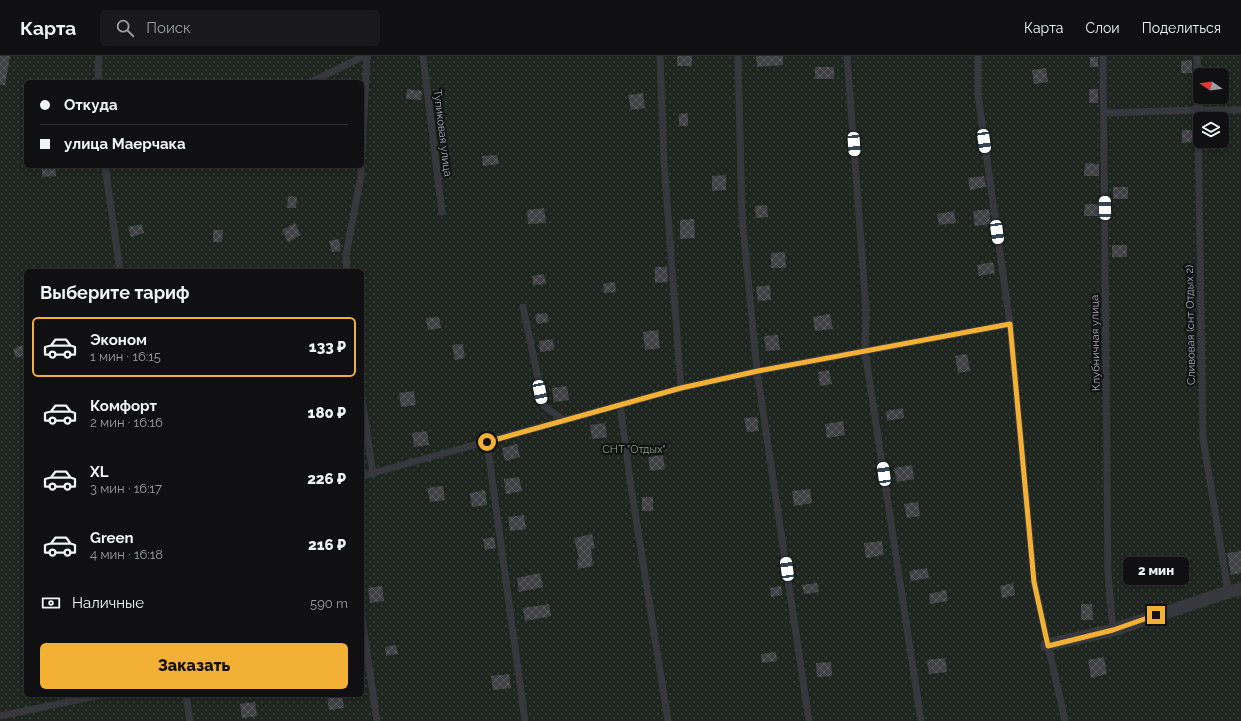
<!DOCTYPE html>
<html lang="ru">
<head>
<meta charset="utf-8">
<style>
	body { margin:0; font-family:Raleway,sans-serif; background:#19191b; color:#f1f3f6; height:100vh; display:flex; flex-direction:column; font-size:15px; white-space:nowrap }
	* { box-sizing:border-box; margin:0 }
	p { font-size:13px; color:#9c9d9f }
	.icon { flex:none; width:22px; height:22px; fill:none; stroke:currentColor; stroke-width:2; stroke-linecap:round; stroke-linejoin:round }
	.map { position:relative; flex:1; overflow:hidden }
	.drawer { position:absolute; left:24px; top:213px; width:340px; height:428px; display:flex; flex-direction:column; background:#101012; border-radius:6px; box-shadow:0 2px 6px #0003,0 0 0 1px #303032 }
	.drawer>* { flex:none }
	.banner { position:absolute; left:24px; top:24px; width:340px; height:88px; border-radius:6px; box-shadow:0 2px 6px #0003,0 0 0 1px #303032; display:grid; align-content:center; height:88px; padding:0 16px; background:#101012 }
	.needle { width:26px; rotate:283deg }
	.buttons { position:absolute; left:1193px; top:12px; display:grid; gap:8px }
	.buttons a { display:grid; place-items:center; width:36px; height:36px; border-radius:6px; background:#101012; box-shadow:0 2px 6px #0003,0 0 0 1px #303032; font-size:20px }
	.end { position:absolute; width:18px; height:18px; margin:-9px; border:5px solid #f2b134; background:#111; box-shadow:0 0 0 2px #111 }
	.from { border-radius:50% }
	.bubble { position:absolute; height:28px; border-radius:6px; background:#101012; box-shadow:0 2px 6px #0003,0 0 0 1px #303032; font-size:13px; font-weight:800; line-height:28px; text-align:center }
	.car { position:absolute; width:12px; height:24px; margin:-12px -6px; border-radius:5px; box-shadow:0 0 3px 1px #0007; background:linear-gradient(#fff 24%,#345 0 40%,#fff 0 76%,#345 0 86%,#fff 0) }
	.banner b { display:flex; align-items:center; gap:14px; height:38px; font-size:15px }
	.banner b+b { border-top:1px solid #303032 }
	.banner i { width:10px; height:10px; background:#f1f3f6 }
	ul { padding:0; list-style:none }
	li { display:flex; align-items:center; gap:12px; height:60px; margin:0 8px 6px; padding:0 8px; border:2px solid transparent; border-radius:6px }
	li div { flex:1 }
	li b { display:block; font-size:15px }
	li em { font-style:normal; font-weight:800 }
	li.active { border-color:#f2b134 }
	li>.icon { width:36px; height:36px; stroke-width:1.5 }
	h2 { padding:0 16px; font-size:18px; line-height:48px }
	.pay { display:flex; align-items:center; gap:10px; height:44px; padding:0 16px; font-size:15px }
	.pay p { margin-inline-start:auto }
	.button { display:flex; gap:8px; margin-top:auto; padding:8px 16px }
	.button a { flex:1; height:46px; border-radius:6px; background:#f2b134; color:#111; font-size:16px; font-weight:800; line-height:46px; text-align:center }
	header { display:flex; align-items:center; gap:24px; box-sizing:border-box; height:56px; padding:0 20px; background:#101012; border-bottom:1px solid #303032 }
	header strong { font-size:19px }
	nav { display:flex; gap:22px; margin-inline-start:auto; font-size:14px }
	.search { width:280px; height:36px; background:#19191b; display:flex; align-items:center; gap:10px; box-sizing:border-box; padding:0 14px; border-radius:6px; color:#9c9d9f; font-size:15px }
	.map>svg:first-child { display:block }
	.garden { fill:url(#garden-dots); fill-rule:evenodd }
	.building { fill:url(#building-cross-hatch) }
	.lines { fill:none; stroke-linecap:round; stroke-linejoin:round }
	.lane { stroke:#37383d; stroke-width:7 }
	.street { stroke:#37383d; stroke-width:13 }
	.route { stroke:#f2b134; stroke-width:5 }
	.labels { text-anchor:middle; stroke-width:4; stroke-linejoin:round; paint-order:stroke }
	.street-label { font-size:11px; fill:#a8adb8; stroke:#111113 }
	.park-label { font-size:11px; fill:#7fa381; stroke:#111113 }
</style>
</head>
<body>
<header>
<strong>Карта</strong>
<div class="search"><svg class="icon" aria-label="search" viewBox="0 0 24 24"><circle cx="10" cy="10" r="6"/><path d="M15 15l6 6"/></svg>Поиск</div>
<nav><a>Карта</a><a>Слои</a><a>Поделиться</a></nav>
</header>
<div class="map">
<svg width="1241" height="665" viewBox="0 0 1241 665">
	<defs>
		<pattern id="garden-dots" width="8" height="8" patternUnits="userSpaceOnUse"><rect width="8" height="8" fill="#1e261f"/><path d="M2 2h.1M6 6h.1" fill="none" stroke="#3c433d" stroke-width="1.8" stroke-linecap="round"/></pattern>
		<pattern id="building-cross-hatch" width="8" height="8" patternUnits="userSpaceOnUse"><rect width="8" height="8" fill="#404145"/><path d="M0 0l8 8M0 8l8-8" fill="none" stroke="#595a5e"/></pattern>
	</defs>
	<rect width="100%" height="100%" fill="#161618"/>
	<path class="garden" d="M0,0H1241V665H0ZM1200,19H1222V41H1200ZM26,26H362V110H26ZM1200,63H1222V85H1200ZM26,215H362V639H26Z"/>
	<g class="building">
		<path d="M0,0H10L5,29H0Z"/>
		<rect x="677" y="0" width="15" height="10"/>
		<path d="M756,0H783V9L757,11Z"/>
		<rect x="1090" y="1" width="8" height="10"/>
		<path d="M1192,4V17H1181V5Z"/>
		<rect x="815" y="11" width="19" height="12"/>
		<path d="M1046,12L1048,26L1034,28L1032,14Z"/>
		<path d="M407,33L422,35L421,44L406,43Z"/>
		<rect x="1089" y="33" width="9" height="14"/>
		<path d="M643,37L645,52L631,54L628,39Z"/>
		<path d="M688,57V70H679V58Z"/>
		<path d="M1182,74H1193V86L1182,87Z"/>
		<path d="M497,99L499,108L483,110L482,100Z"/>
		<path d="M1085,107L1099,108V120H1084Z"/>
		<path d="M42,110H56V120L42,121Z"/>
		<path d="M726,119V134L712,135V120Z"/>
		<path d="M984,120L986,131L970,134L968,122Z"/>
		<rect x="1113" y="131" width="15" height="12"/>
		<path d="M288,140L297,141L296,152H287Z"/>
		<path d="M1085,148H1099V160H1084Z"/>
		<path d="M767,149L768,161L756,162L755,150Z"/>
		<path d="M544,152L546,167L528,168L527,154Z"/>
		<path d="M989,153L991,168L975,170L973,155Z"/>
		<path d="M954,155L956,167L939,169L937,158Z"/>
		<path d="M694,163L695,182L680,183V164Z"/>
		<path d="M295,167L301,179L288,186L282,174Z"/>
		<path d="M142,168L144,177L131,181L128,171Z"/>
		<path d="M213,174H223L222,186H213Z"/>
		<path d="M339,183L341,195L332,196L329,185Z"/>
		<rect x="1112" y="189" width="15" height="12"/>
		<path d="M785,196L786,212H771V197Z"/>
		<path d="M993,206L995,217L979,220L977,209Z"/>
		<path d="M655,211H667L668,226L655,227Z"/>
		<path d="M544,218L546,228L533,229L532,220Z"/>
		<path d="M615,226L616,236L604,237L603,228Z"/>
		<path d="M770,229L771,244L758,245L756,231Z"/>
		<path d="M547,257L549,266L537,268L535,258Z"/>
		<path d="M830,258L833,273L815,275L813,261Z"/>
		<path d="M439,261L441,272L428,274L426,262Z"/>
		<path d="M658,274L660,292L645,294L643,276Z"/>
		<path d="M778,279L780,294L766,295L764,280Z"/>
		<path d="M553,283L554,294L540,296L539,285Z"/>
		<path d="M26,288V299L16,302L13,293Z"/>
		<path d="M463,288L465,302L455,304L452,289Z"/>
		<path d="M967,298L970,315L958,317L955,300Z"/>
		<path d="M829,314L832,328L820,330L818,316Z"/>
		<path d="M567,330L569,344L554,346L552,332Z"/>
		<path d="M414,335L416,349L401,351L399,337Z"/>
		<path d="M903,352L904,362L887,365L886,355Z"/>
		<path d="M757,361L759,375L747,376L744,362Z"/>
		<path d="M843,365L845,379L827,382L825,368Z"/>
		<path d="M605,367L607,381L592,383L590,369Z"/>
		<path d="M427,375L429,389L414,391L412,377Z"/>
		<path d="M517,388L520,401L505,405L502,392Z"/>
		<path d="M663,399L665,413L650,415L648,401Z"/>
		<path d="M912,409L914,423L897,426L894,412Z"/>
		<path d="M519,421L522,435L506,438L504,423Z"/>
		<path d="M443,430L445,444L430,446L427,432Z"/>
		<path d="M810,433L812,447L794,450L792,435Z"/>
		<path d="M485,434L487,449L472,451L470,437Z"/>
		<rect x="642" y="441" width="11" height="14"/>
		<path d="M918,446L920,460L907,462L904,448Z"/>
		<path d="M524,459L526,473L510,475L508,461Z"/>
		<path d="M592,478L595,492L591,493L593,510L578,513L577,503L579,502L574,482Z"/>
		<path d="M494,481L496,492L485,494L483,483Z"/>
		<path d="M882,485L884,499L866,502L864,487Z"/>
		<path d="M1241,495V517L1231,519L1227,497Z"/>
		<rect x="1122" y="504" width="17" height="12"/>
		<path d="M927,512L929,522L911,525L909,515Z"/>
		<path d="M540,517L543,531L519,536L517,522Z"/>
		<path d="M817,527L819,536L804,538L802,529Z"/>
		<path d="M1013,527L1015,539L1002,542L1000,530Z"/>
		<path d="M382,530L384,545L370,547L368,532Z"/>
		<path d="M781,530L782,539L771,541L770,532Z"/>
		<path d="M946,534L948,545L930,548L929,538Z"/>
		<path d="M549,548L551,560L525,565L523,552Z"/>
		<path d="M1081,548H1092L1093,564H1081Z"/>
		<path d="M396,589L398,598L386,600L385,591Z"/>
		<path d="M776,596L777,605L762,607L761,598Z"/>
		<path d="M1104,601L1107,618L1091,622L1088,604Z"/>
		<path d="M945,602L947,616L929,618L927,604Z"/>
		<path d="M831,606L832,620L817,621L816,607Z"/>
		<path d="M509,618L511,632L493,634L491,620Z"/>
		<path d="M333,639H342L344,652L329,654L327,640Z"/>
		<path d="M255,646L257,660L242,662L240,648Z"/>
	</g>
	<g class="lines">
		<g class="lane">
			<path d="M423,0L442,156"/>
			<path d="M660,0L664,106L681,332"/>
			<path d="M738,0L742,161L757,315L809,665"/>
			<path d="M847,0L866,253L865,295L921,665"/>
			<path d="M978,0V39L1010,268L1034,526L1065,665"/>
			<path d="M1103,0L1108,518L1113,574"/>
			<path d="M1197,0L1203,382L1228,536"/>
			<path d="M99,26L98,14L99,0"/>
			<path d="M311,26L364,0"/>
			<path d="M1104,57L1197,54H1241"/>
			<path d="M362,97L367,0"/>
			<path d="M105,110L120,215"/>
			<path d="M347,215L346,199L361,120V110"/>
			<path d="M523,251L544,350L564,364"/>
			<path d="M362,343L373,418"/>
			<path d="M620,349L631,431L668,665"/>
			<path d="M487,386L525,665"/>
			<path d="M362,420L681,332L757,315L1010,268"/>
			<path d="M362,562L377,665"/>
			<path d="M186,639L190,665"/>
			<path d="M0,660L101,639"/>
		</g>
		<path class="street" d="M1047,589L1113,574L1228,536L1241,533"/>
	</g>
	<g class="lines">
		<path class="route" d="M487,386L681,332L758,315L1010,268L1034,526L1048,590L1113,574L1156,559"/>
	</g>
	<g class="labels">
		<g class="street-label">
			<text transform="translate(443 77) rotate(83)" y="4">Тупиковая улица</text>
			<text transform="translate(1190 269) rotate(-91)" y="4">Сливовая (снт Отдых 2)</text>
			<text transform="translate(1095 287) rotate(-91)" y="4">Клубничная улица</text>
		</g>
		<g class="park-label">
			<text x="634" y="397">СНТ "Отдых"</text>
		</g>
	</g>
</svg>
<div class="buttons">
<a><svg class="needle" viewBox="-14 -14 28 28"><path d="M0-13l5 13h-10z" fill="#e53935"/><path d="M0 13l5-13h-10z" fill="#9c9d9f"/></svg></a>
<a><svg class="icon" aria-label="layers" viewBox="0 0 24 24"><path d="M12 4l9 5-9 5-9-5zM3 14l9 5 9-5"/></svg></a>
</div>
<i class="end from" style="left:487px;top:386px"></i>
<i class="end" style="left:1156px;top:559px"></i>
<div class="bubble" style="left:1123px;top:501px;width:66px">2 мин</div>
<i class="car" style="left:984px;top:85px;rotate:172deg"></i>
<i class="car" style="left:854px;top:88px;rotate:176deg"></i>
<i class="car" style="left:1105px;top:152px;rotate:359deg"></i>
<i class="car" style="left:997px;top:176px;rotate:172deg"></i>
<i class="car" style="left:540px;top:336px;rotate:168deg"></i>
<i class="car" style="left:884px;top:418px;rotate:352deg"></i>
<i class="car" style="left:787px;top:513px;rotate:352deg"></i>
<div class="banner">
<b><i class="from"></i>Откуда</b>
<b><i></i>улица Маерчака</b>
</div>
<section class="drawer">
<h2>Выберите тариф</h2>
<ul>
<li class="active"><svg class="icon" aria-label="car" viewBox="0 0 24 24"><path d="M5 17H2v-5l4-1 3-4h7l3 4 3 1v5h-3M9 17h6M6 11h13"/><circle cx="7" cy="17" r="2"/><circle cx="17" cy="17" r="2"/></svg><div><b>Эконом</b><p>1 мин · 16:15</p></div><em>133 ₽</em></li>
<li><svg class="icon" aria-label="car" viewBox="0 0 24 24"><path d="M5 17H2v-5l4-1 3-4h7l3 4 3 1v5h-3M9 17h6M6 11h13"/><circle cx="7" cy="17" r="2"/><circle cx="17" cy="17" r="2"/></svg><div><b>Комфорт</b><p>2 мин · 16:16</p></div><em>180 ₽</em></li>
<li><svg class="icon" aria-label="car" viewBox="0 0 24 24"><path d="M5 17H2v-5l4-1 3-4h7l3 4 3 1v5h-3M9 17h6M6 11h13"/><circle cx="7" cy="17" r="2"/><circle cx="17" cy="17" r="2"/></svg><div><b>XL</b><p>3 мин · 16:17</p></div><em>226 ₽</em></li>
<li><svg class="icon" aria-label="car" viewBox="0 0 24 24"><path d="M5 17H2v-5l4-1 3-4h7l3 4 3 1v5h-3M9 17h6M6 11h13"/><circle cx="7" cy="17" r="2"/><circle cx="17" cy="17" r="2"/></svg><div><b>Green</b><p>4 мин · 16:18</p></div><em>216 ₽</em></li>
</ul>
<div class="pay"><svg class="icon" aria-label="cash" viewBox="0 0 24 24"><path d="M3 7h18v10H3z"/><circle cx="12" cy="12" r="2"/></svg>Наличные<p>590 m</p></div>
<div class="button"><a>Заказать</a></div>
</section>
</div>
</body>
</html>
